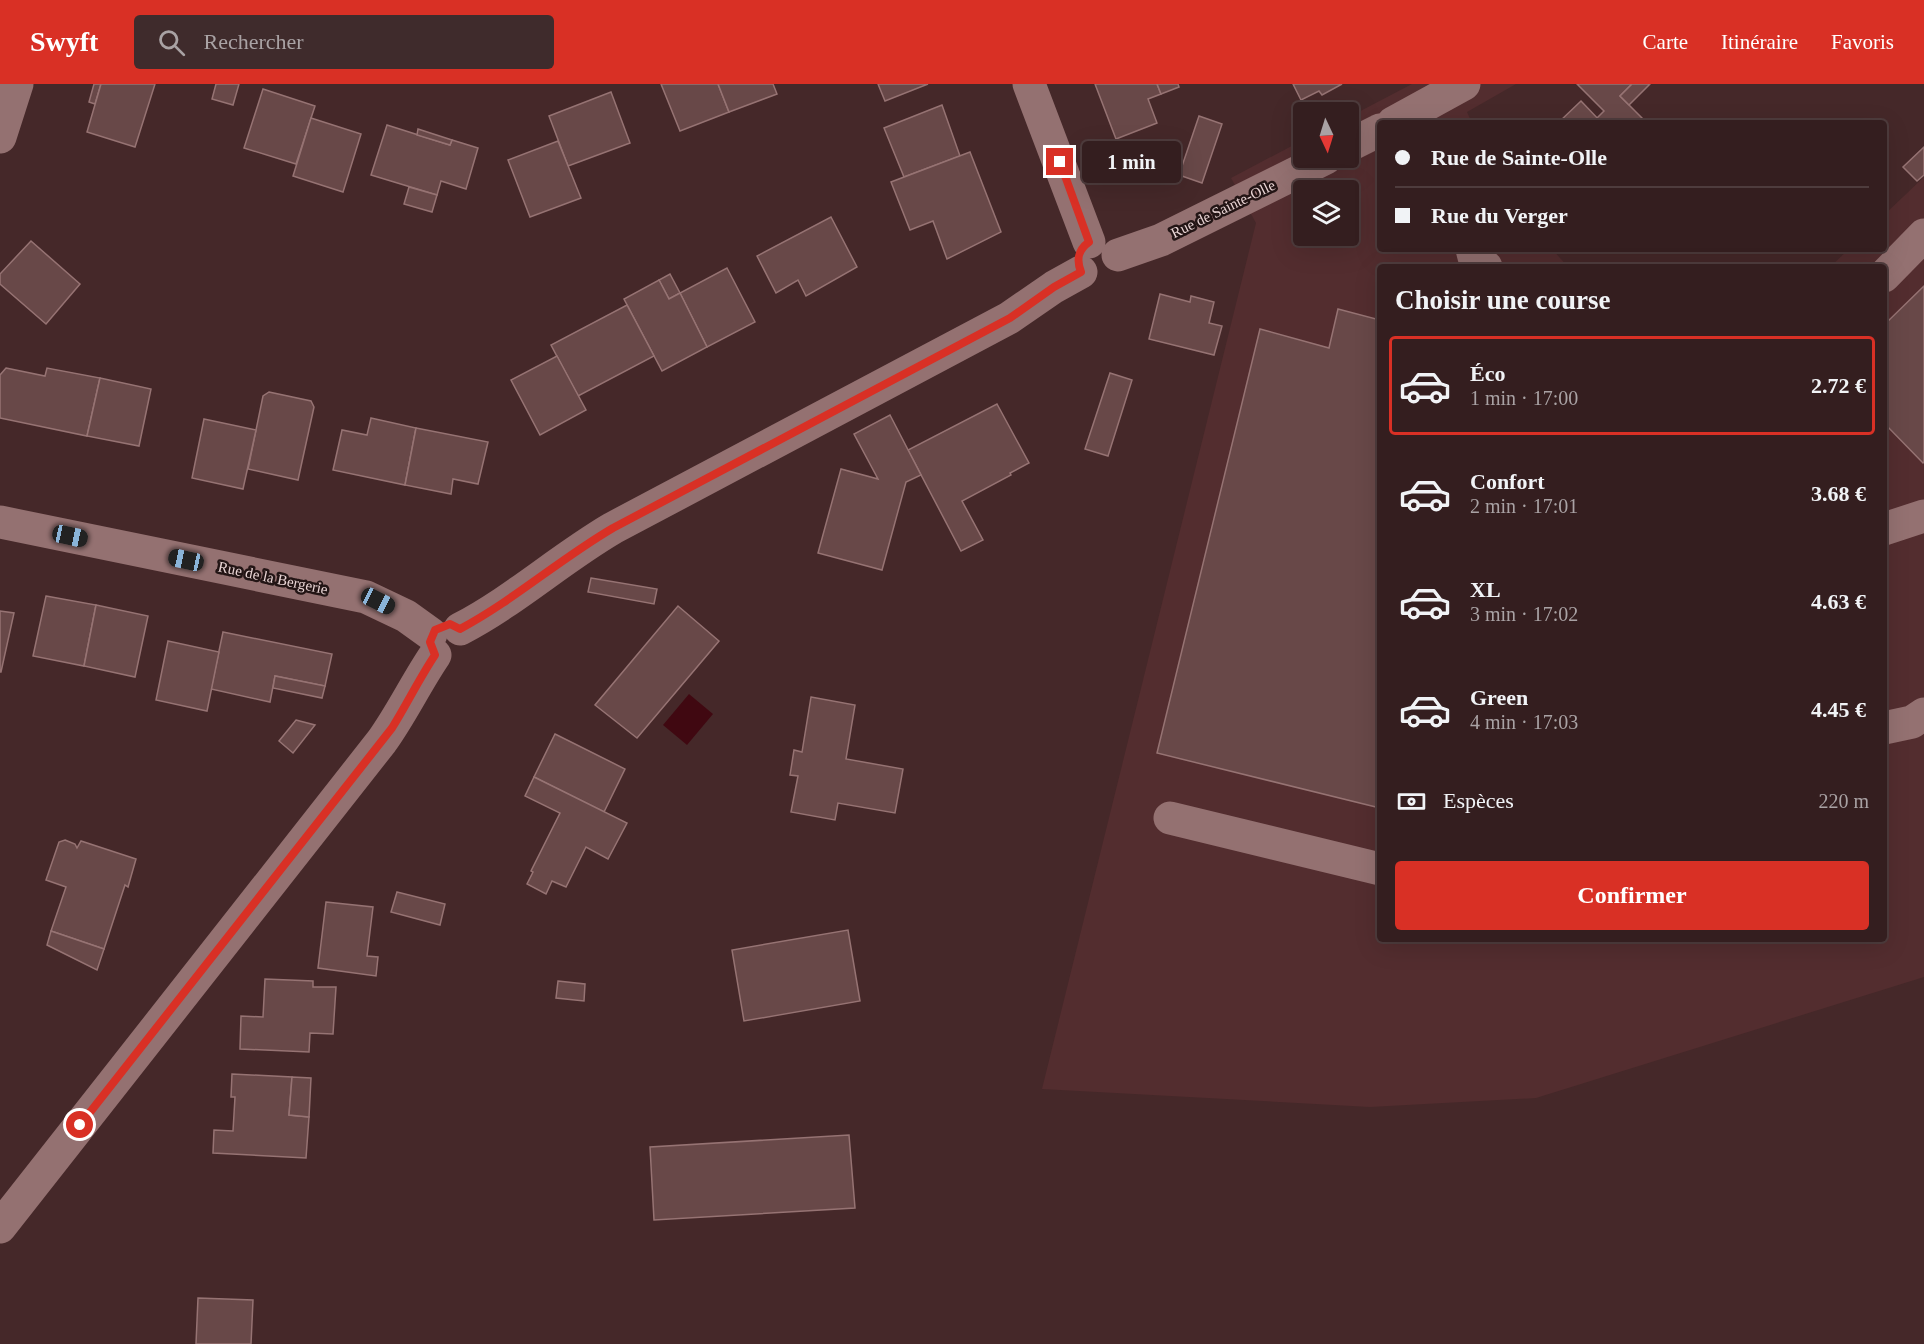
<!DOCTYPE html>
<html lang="fr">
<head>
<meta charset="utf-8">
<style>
	body { margin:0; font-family:Georgia,serif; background:#3f2b2c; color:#f1f3f6; height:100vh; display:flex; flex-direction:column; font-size:22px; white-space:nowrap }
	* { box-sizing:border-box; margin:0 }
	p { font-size:20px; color:#a9a2a4 }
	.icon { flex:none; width:33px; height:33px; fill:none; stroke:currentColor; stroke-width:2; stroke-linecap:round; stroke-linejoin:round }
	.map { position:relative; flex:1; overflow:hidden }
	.drawer { position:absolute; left:1377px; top:180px; width:510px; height:678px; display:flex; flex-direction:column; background:#341e1f; border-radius:6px; box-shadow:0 6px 24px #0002,0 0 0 2px #4e3c3d }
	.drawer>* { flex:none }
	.banner { position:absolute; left:1377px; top:36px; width:510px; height:132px; border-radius:6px; box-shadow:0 6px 24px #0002,0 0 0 2px #4e3c3d; display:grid; align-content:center; height:132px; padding:0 18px; background:#341e1f }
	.needle { width:39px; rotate:176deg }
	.buttons { position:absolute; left:1293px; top:18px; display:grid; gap:12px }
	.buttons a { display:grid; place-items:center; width:66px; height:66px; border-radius:6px; background:#341e1f; box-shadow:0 6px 24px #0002,0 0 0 2px #4e3c3d; font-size:30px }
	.end { position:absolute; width:27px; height:27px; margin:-14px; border:8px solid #d93025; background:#fff; box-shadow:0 0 0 3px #fff }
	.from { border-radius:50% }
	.bubble { position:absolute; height:42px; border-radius:6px; background:#341e1f; box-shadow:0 6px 24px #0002,0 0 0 2px #4e3c3d; font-size:20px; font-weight:700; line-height:42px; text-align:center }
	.car { position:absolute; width:18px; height:36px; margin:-18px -9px; border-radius:8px; box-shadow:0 0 4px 2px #0007; background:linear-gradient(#222 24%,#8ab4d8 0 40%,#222 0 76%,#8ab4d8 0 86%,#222 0) }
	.banner b { display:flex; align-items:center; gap:21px; height:57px; font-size:22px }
	.banner b+b { border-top:2px solid #4e3c3d }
	.banner i { width:15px; height:15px; background:#f1f3f6 }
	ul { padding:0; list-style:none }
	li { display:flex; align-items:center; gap:18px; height:99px; margin:0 12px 9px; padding:0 6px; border:3px solid transparent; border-radius:6px }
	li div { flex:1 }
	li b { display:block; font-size:22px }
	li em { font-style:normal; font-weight:700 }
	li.on { border-color:#d93025 }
	li>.icon { width:54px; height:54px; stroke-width:1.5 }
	h2 { padding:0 18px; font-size:27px; line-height:72px }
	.pay { display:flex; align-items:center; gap:15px; height:66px; padding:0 18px; font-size:22px }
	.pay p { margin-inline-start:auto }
	.button { display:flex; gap:12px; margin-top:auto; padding:12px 18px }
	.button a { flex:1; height:69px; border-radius:6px; background:#d93025; color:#fff; font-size:24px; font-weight:700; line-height:69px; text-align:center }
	header { display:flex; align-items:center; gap:36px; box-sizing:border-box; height:84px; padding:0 30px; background:#d93025; color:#fff }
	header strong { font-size:28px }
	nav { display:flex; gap:33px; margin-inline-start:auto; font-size:21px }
	.search { width:420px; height:54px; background:#3f2b2c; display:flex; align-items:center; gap:15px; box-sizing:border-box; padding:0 21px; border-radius:6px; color:#a9a2a4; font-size:22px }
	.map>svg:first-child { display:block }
	.built { fill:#532d2f; fill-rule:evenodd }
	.water { fill:#400811 }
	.building { fill:#684848; stroke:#967373; stroke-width:1.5 }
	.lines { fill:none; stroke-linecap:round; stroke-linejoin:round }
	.minor { stroke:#947171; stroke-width:33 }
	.route { stroke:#d93025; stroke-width:8 }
	.labels { text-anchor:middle; stroke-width:5; stroke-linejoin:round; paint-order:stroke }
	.street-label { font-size:15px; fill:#e9d5d5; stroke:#231515 }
</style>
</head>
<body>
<header>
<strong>Swyft</strong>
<div class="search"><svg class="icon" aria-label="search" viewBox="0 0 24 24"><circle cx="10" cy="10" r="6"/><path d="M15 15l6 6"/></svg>Rechercher</div>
<nav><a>Carte</a><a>Itinéraire</a><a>Favoris</a></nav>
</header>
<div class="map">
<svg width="1924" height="1260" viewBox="0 0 1924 1260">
	<rect width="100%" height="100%" fill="#452829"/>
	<path class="built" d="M1412,0H1516L1467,28L1472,39H1380V165H1552L1568,183H1380V855H1884V183H1830L1849,165H1884V131L1924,93V893L1536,1014L1370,1023L1042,1005L1256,139L1231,94L1303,56L1304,74H1348L1349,33ZM1304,106H1348V152H1304Z"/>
	<path class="water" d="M689,610L713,630L687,661L663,641Z"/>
	<g class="building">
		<path d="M94,0H101L95,20L89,18Z"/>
		<path d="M101,0H155L135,63L87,48Z"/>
		<path d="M216,0H239L233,21L212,15Z"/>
		<path d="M661,0H718L729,28L680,47Z"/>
		<path d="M718,0H773L777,10L729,28Z"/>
		<path d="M878,0H928L885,17Z"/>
		<path d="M1095,0H1157L1161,10L1148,15L1157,39L1116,55Z"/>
		<path d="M1157,0H1178L1179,3L1161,10Z"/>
		<path d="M1293,0H1342L1322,11L1319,7L1301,16Z"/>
		<path d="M1577,0H1632L1620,12L1647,39H1602L1597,34L1604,27Z"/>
		<path d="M1632,0H1650L1629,21L1620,12Z"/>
		<path d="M263,5L315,22L296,80L244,64Z"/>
		<path d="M611,8L630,59L568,82L549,32Z"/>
		<path d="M1581,17L1602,39H1558Z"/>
		<path d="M942,21L960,72L904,93L884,44Z"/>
		<path d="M1199,32L1222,40L1202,99L1179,91Z"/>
		<path d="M311,34L361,50L343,108L293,92Z"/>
		<path d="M387,41L450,61L452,56L478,64L466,105L441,97L437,111L371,91Z"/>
		<path d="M418,45L452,56L450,61L417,51Z"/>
		<path d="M558,57L581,114L530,133L508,76Z"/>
		<path d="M1924,63V91L1917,97L1903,83Z"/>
		<path d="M970,68L1001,148L947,175L933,137L910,146L891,98Z"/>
		<path d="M409,103L437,111L432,128L404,120Z"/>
		<path d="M831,133L857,183L806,212L798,196L776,209L757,172Z"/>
		<path d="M31,157L80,200L46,240L0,200V190Z"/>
		<path d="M727,184L755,238L707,263L680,209Z"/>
		<path d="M670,190L680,209L669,215L659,196Z"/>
		<path d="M659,196L669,215L680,209L707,263L662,287L624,215Z"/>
		<path d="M1924,202V378L1923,379L1884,339V241Z"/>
		<path d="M1160,210L1190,218L1191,212L1214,218L1209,239L1222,242L1214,271L1149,255Z"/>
		<path d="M627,221L654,272L578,312L551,261Z"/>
		<path d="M1338,225L1380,236V724L1157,669L1260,245L1329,264Z"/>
		<path d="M557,272L586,326L540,351L511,296Z"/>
		<path d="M6,284L45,292L47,284L100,294L87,352L0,334V291Z"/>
		<path d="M1110,289L1132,296L1108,372L1085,365Z"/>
		<path d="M100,294L151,305L139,362L87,352Z"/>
		<path d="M269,308L311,317L314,323L298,396L248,385L263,312Z"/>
		<path d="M997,320L1029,379L1010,389L1011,391L962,417L983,456L961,467L908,366Z"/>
		<path d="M890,331L921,391L906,398L882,486L818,469L841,385L878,395L854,350Z"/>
		<path d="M371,334L416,344L405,401L333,386L342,346L367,351Z"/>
		<path d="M204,335L256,346L243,405L192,394Z"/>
		<path d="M416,344L488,358L478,400L453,395L451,410L405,401Z"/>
		<path d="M591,494L657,505L654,520L588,508Z"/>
		<path d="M46,512L96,521L84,582L33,572Z"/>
		<path d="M96,521L148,532L135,593L84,582Z"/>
		<path d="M678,522L719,557L637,654L595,621Z"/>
		<path d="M0,527L14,529L1,588H0Z"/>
		<path d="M223,548L332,570L325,602L275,592L270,618L211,605Z"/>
		<path d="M168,557L219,568L207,627L156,616Z"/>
		<path d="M275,592L325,602L322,614L273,604Z"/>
		<path d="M811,613L855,621L846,675L903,685L895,729L838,719L835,736L791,728L798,692L790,691L794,666L802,668Z"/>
		<path d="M296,636L315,641L293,669L279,657Z"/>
		<path d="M555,650L625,685L604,728L534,693Z"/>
		<path d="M534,693L627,739L608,775L586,763L566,803L552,797L546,810L527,800L533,788L531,787L560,729L525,712Z"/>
		<path d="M65,756L75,760L77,764L81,757L136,775L128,803L125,801L104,865L51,847L66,803L46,796L59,758Z"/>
		<path d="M397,808L445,820L440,841L391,828Z"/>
		<path d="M326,818L373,823L367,872L378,873L376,892L318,884Z"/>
		<path d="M848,846L860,917L744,937L732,866Z"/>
		<path d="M51,847L104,865L97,886L47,861Z"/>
		<path d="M265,895L313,897V903H336L333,950L310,949L309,968L240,965L241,932L263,933Z"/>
		<path d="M558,897L585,900L584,917L556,914Z"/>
		<path d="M232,990L292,993L289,1031L309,1033L306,1074L213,1069L214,1046L233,1047L235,1013H231Z"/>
		<path d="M292,993L311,994L309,1033L289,1031Z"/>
		<path d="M849,1051L855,1124L654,1136L650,1063Z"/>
		<path d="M198,1214L253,1216L251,1260H196Z"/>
	</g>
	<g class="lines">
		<g class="minor">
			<path d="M1029,0L1089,158"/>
			<path d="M1393,39L1464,0"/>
			<path d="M0,53L17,0"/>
			<path d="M1348,62L1380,46"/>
			<path d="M1472,165L1474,173L1486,183"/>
			<path d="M1118,171L1161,156L1326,74"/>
			<path d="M1884,192L1924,151"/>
			<path d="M0,438L366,513L406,532L431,550"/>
			<path d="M1884,445L1924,432"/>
			<path d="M460,545C514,517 560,475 613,444L1009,234L1054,203L1081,188"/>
			<path d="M1884,644L1912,638L1924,630"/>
			<path d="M1170,734L1380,785"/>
			<path d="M0,1143L382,657C402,629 416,599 435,571"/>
		</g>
	</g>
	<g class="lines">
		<path class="route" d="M80,1041L392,644C407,620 419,595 435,571L430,558L435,546L450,540L460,545C514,516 560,475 613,444L1010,234L1054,203L1081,188C1076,175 1078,166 1089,158L1060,78"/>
	</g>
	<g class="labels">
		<g class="street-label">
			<text transform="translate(1223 125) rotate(-26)" y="5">Rue de Sainte-Olle</text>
			<text transform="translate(273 494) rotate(12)" y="5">Rue de la Bergerie</text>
		</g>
	</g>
</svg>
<div class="buttons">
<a><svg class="needle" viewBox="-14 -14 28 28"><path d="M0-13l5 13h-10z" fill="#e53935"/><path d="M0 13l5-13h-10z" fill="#a9a2a4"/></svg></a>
<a><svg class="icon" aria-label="layers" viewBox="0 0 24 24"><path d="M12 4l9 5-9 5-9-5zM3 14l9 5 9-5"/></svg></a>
</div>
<i class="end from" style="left:80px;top:1041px"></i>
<i class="end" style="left:1060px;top:78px"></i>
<div class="bubble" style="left:1082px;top:57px;width:99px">1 min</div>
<i class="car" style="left:70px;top:452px;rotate:102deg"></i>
<i class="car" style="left:186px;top:476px;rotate:282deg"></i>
<i class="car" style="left:378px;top:517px;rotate:117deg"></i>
<div class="banner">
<b><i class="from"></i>Rue de Sainte-Olle</b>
<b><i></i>Rue du Verger</b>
</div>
<section class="drawer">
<h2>Choisir une course</h2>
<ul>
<li class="on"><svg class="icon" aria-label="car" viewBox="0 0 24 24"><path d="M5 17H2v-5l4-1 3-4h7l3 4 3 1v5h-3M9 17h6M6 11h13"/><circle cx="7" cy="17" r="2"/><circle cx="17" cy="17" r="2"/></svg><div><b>Éco</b><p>1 min · 17:00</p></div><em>2.72 €</em></li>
<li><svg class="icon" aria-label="car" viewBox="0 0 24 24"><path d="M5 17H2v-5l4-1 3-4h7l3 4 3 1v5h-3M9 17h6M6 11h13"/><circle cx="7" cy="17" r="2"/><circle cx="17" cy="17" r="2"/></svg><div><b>Confort</b><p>2 min · 17:01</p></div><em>3.68 €</em></li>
<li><svg class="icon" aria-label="car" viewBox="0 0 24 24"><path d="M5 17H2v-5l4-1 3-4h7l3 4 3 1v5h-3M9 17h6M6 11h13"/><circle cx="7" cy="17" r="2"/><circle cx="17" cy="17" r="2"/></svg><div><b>XL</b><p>3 min · 17:02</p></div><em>4.63 €</em></li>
<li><svg class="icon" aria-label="car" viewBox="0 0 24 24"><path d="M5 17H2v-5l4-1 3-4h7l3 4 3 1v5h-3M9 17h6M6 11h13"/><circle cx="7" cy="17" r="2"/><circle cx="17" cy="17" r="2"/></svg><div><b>Green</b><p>4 min · 17:03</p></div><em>4.45 €</em></li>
</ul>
<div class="pay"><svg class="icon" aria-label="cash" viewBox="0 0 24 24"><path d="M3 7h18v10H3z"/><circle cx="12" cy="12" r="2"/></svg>Espèces<p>220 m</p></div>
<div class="button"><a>Confirmer</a></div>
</section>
</div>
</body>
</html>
